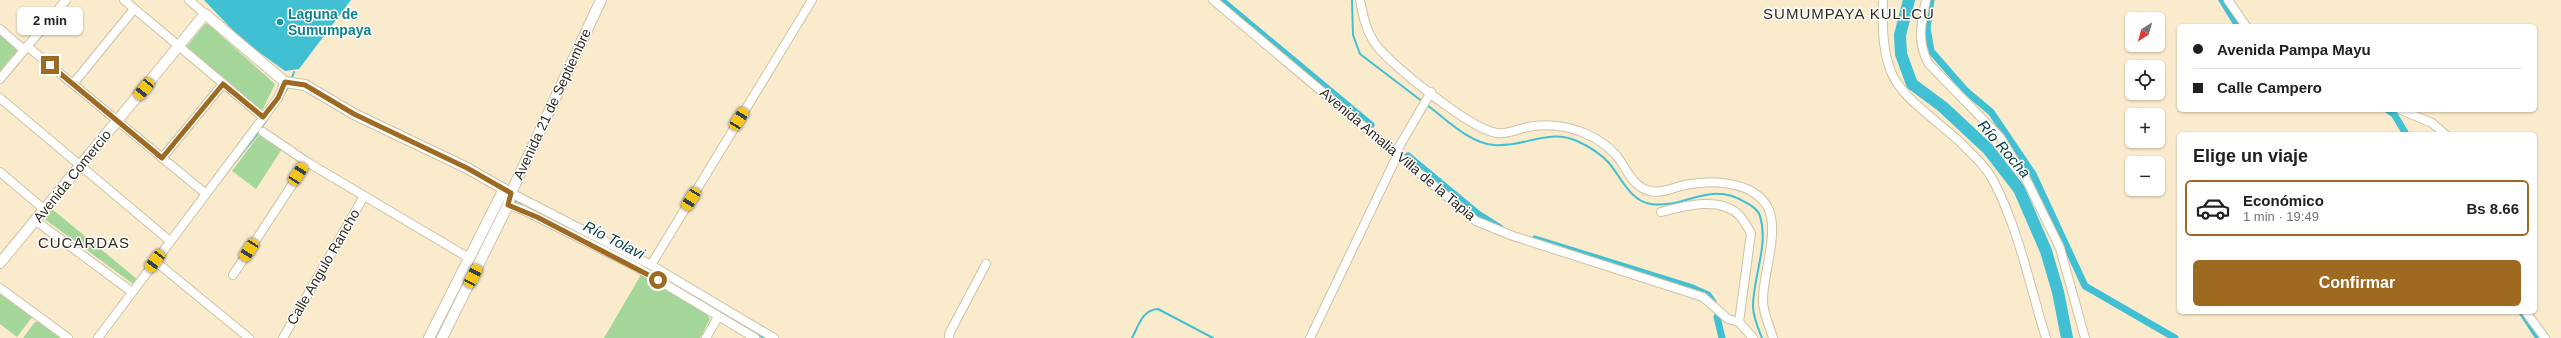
<!DOCTYPE html>
<html lang="es">
<head>
<meta charset="utf-8">
<style>
	body { margin:0; font-family:Helvetica,sans-serif; background:#f6f6f6; color:#202124; height:100vh; display:flex; flex-direction:column; font-size:15px; white-space:nowrap }
	* { box-sizing:border-box; margin:0 }
	p { font-size:13px; color:#757577 }
	.icon { flex:none; width:22px; height:22px; fill:none; stroke:currentColor; stroke-width:2; stroke-linecap:round; stroke-linejoin:round }
	.map { position:relative; flex:1; overflow:hidden }
	.sheet { position:absolute; left:2177px; top:132px; width:360px; height:182px; display:flex; flex-direction:column; background:#fff; border-radius:6px; box-shadow:0 1px 3px #0004 }
	.sheet>* { flex:none }
	.top-card { position:absolute; left:2177px; top:24px; width:360px; height:88px; border-radius:6px; box-shadow:0 1px 3px #0004; display:grid; align-content:center; height:88px; padding:0 16px; background:#fff }
	.needle { width:26px; rotate:217deg }
	.controls { position:absolute; left:2125px; top:12px; display:grid; gap:8px }
	.controls a { display:grid; place-items:center; width:40px; height:40px; border-radius:6px; background:#fff; box-shadow:0 1px 3px #0004; font-size:20px }
	.end { position:absolute; width:18px; height:18px; margin:-9px; border:5px solid #9e6a21; background:#fff; box-shadow:0 0 0 2px #fff }
	.from { border-radius:50% }
	.bubble { position:absolute; height:28px; border-radius:6px; background:#fff; box-shadow:0 1px 3px #0004; font-size:13px; font-weight:700; line-height:28px; text-align:center }
	.car { position:absolute; width:12px; height:24px; margin:-12px -6px; border-radius:5px; box-shadow:0 0 3px 1px #0007; background:linear-gradient(#f5c518 24%,#345 0 40%,#f5c518 0 76%,#345 0 86%,#f5c518 0) }
	.top-card b { display:flex; align-items:center; gap:14px; height:38px; font-size:15px }
	.top-card b+b { border-top:1px solid #e0e0e0 }
	.top-card i { width:10px; height:10px; background:#202124 }
	ul { padding:0; list-style:none }
	li { display:flex; align-items:center; gap:12px; height:56px; margin:0 8px 6px; padding:0 8px; border:2px solid transparent; border-radius:6px }
	li div { flex:1 }
	li b { display:block; font-size:15px }
	li em { font-style:normal; font-weight:700 }
	li.on { border-color:#9e6a21 }
	li>.icon { width:36px; height:36px; stroke-width:1.5 }
	h2 { padding:0 16px; font-size:18px; line-height:48px }
	.action { display:flex; gap:8px; margin-top:auto; padding:8px 16px }
	.action a { flex:1; height:46px; border-radius:6px; background:#9e6a21; color:#fff; font-size:16px; font-weight:700; line-height:46px; text-align:center }
	.map>svg:first-child { display:block }
	.green { fill:#a4d69a }
	.water { fill:#41c0d3 }
	.lines { fill:none; stroke-linecap:round; stroke-linejoin:round }
	.stream { stroke:#41c0d3; stroke-width:2 }
	.canal { stroke:#41c0d3; stroke-width:7 }
	.river { stroke:#41c0d3; stroke-width:12 }
	.minor-casing { stroke:#cfc2a4; stroke-width:10 }
	.tertiary-casing { stroke:#cfc2a4; stroke-width:12 }
	.minor { stroke:#fff; stroke-width:8 }
	.tertiary { stroke:#fff; stroke-width:10 }
	.route { stroke:#9e6a21; stroke-width:5 }
	.culture-dot { fill:#0f9aa8; stroke:#fff; stroke-width:1.5 }
	.labels { text-anchor:middle; stroke-width:3; stroke-linejoin:round; paint-order:stroke }
	.culture-label { font-size:14px; font-weight:bold; fill:#0d838f; stroke:#fff; text-anchor:start }
	.street-label { font-size:14px; fill:#302b20; stroke:#fff }
	.neighbourhood-label { font-size:15px; letter-spacing:1px; fill:#302b20; stroke:#fff }
	.water-label { font-size:15px; font-style:italic; fill:#054048; stroke:#fff }
</style>
</head>
<body>
<div class="map">
<svg width="2561" height="338" viewBox="0 0 2561 338">
	<rect width="100%" height="100%" fill="#f9ebcc"/>
	<g class="green">
		<path d="M205,24H208L275,84L263,109L260,110L189,50L187,46Z"/>
		<path d="M0,32L16,47L17,51L0,71Z"/>
		<path d="M259,135L282,149L256,189L232,171Z"/>
		<path d="M52,209L137,279L133,284L46,220L45,216Z"/>
		<path d="M642,273L705,311L710,319L700,338H604Z"/>
		<path d="M0,293L33,316L17,337L0,324Z"/>
		<path d="M39,321L63,338H23L35,322Z"/>
	</g>
	<path class="water" d="M204,0H351L299,69L285,71L241,39Z"/>
	<g class="lines">
		<g class="stream">
			<path d="M1352,0L1353,35L1360,54L1423,102"/>
			<path d="M291,80L294,72"/>
			<path d="M1427,105C1446,119 1469,143 1494,145C1523,148 1547,128 1577,141C1588,146 1600,153 1609,163C1621,177 1630,201 1651,204C1686,209 1709,180 1745,202C1751,205 1758,209 1760,216C1769,245 1753,277 1753,306C1753,317 1758,328 1762,338"/>
			<path d="M220,181L256,136L289,86"/>
			<path d="M514,202L517,201L634,261"/>
			<path d="M650,270L764,338"/>
			<path d="M435,338L461,285"/>
			<path d="M1132,338C1139,325 1142,310 1158,309L1213,338"/>
		</g>
		<g class="canal">
			<path d="M1221,0L1371,125"/>
			<path d="M1931,0L1927,28L1931,51L1966,91L1991,112L2033,174L2085,286L2175,338"/>
			<path d="M2222,0L2238,26"/>
			<path d="M2388,110L2394,114L2406,134"/>
			<path d="M1408,156L1478,214L1500,228"/>
			<path d="M1535,239L1690,287L1708,295L1713,302"/>
			<path d="M2522,312L2539,338"/>
			<path d="M1717,317L1722,338"/>
		</g>
		<path class="river" d="M1909,0L1900,35L1901,54L1912,84L1943,107L1988,149L2019,189L2046,251L2058,292L2067,338"/>
		<defs>
			<g id="minor">
				<path d="M124,0L263,117"/>
				<path d="M189,0L205,14"/>
				<path d="M1213,0L1476,221L1513,236L1703,297L1728,319L1739,322L1753,338"/>
				<path d="M1360,0C1363,16 1366,31 1376,45C1392,66 1472,130 1497,133C1507,135 1517,129 1528,127C1545,123 1568,126 1584,133C1596,138 1607,145 1616,155C1626,167 1632,187 1650,191C1662,194 1674,187 1685,185C1710,180 1751,180 1767,206C1781,229 1762,276 1763,301C1763,313 1770,327 1773,338"/>
				<path d="M1883,0C1882,24 1882,56 1894,78C1907,102 1943,125 1963,145C1975,157 1987,168 1994,182C2019,230 2030,287 2046,338"/>
				<path d="M1926,0C1921,23 1917,41 1928,63L2000,137L2028,183L2060,248L2085,338"/>
				<path d="M2228,0L2246,26"/>
				<path d="M0,29L24,50"/>
				<path d="M27,46L206,194"/>
				<path d="M0,79L66,0"/>
				<path d="M73,84L134,9"/>
				<path d="M0,98L170,241"/>
				<path d="M2401,110L2432,123L2445,134"/>
				<path d="M263,132L307,162L469,258"/>
				<path d="M1396,152L1431,92"/>
				<path d="M162,158L223,84"/>
				<path d="M0,172L45,210"/>
				<path d="M511,193L651,265L774,338"/>
				<path d="M508,205L523,210L633,265L755,338"/>
				<path d="M1661,212C1684,206 1720,196 1739,215C1744,220 1747,227 1751,233L1739,322"/>
				<path d="M36,221L132,292"/>
				<path d="M155,261L249,338"/>
				<path d="M651,265L812,0"/>
				<path d="M233,275L307,162"/>
				<path d="M0,288L68,338"/>
				<path d="M2526,312L2545,338"/>
				<path d="M98,338L278,98L285,82"/>
				<path d="M283,338L364,196"/>
				<path d="M706,338L718,317"/>
				<path d="M949,338V334L986,264"/>
				<path d="M1310,338L1398,154"/>
			</g>
			<g id="tertiary">
				<path d="M0,263L205,14L285,82L305,85L354,114L467,168L511,193"/>
				<path d="M429,338L504,189"/>
				<path d="M442,338L508,205L511,193L601,0"/>
			</g>
		</defs>
		<use href="#minor" class="minor-casing"/>
		<use href="#tertiary" class="tertiary-casing"/>
		<use href="#minor" class="minor"/>
		<use href="#tertiary" class="tertiary"/>
	</g>
	<g class="lines">
		<path class="route" d="M50,65L162,158L223,84L263,117L278,98L285,82L305,85L354,114L467,168L511,193L508,205L537,217L658,280"/>
	</g>
	<circle class="culture-dot" cx="280" cy="22" r="4"/>
	<g class="labels">
		<g class="culture-label">
			<text x="288" y="19">Laguna de<tspan x="288" dy="16">Sumumpaya</tspan></text>
		</g>
		<g class="street-label">
			<text transform="translate(552 104) rotate(-65)" y="5">Avenida 21 de Septiembre</text>
			<text transform="translate(1398 154) rotate(40)" y="5">Avenida Amalia Villa de la Tapia</text>
			<text transform="translate(72 176) rotate(-51)" y="5">Avenida Comercio</text>
			<text transform="translate(323 267) rotate(-60)" y="5">Calle Angulo Rancho</text>
		</g>
		<g class="neighbourhood-label">
			<text x="1849" y="19">SUMUMPAYA KULLCU</text>
			<text x="84" y="248">CUCARDAS</text>
		</g>
		<g class="water-label">
			<text transform="translate(2004 149) rotate(49)" y="5">Río Rocha</text>
			<text transform="translate(614 240) rotate(27)" y="5">Río Tolavi</text>
		</g>
	</g>
</svg>
<div class="controls">
<a><svg class="needle" viewBox="-14 -14 28 28"><path d="M0-13l5 13h-10z" fill="#e53935"/><path d="M0 13l5-13h-10z" fill="#757577"/></svg></a>
<a><svg class="icon" aria-label="locate" viewBox="0 0 24 24"><circle cx="12" cy="12" r="6"/><path d="M12 2v4M12 18v4M2 12h4M18 12h4"/></svg></a>
<a>+</a>
<a>−</a>
</div>
<i class="end from" style="left:658px;top:280px"></i>
<i class="end" style="left:50px;top:65px"></i>
<div class="bubble" style="left:17px;top:7px;width:66px">2 min</div>
<i class="car" style="left:144px;top:89px;rotate:219deg"></i>
<i class="car" style="left:739px;top:119px;rotate:32deg"></i>
<i class="car" style="left:298px;top:174px;rotate:33deg"></i>
<i class="car" style="left:691px;top:199px;rotate:211deg"></i>
<i class="car" style="left:249px;top:250px;rotate:213deg"></i>
<i class="car" style="left:155px;top:261px;rotate:217deg"></i>
<i class="car" style="left:473px;top:276px;rotate:27deg"></i>
<div class="top-card">
<b><i class="from"></i>Avenida Pampa Mayu</b>
<b><i></i>Calle Campero</b>
</div>
<section class="sheet">
<h2>Elige un viaje</h2>
<ul>
<li class="on"><svg class="icon" aria-label="car" viewBox="0 0 24 24"><path d="M5 17H2v-5l4-1 3-4h7l3 4 3 1v5h-3M9 17h6M6 11h13"/><circle cx="7" cy="17" r="2"/><circle cx="17" cy="17" r="2"/></svg><div><b>Económico</b><p>1 min · 19:49</p></div><em>Bs 8.66</em></li>
</ul>
<div class="action"><a>Confirmar</a></div>
</section>
</div>
</body>
</html>
